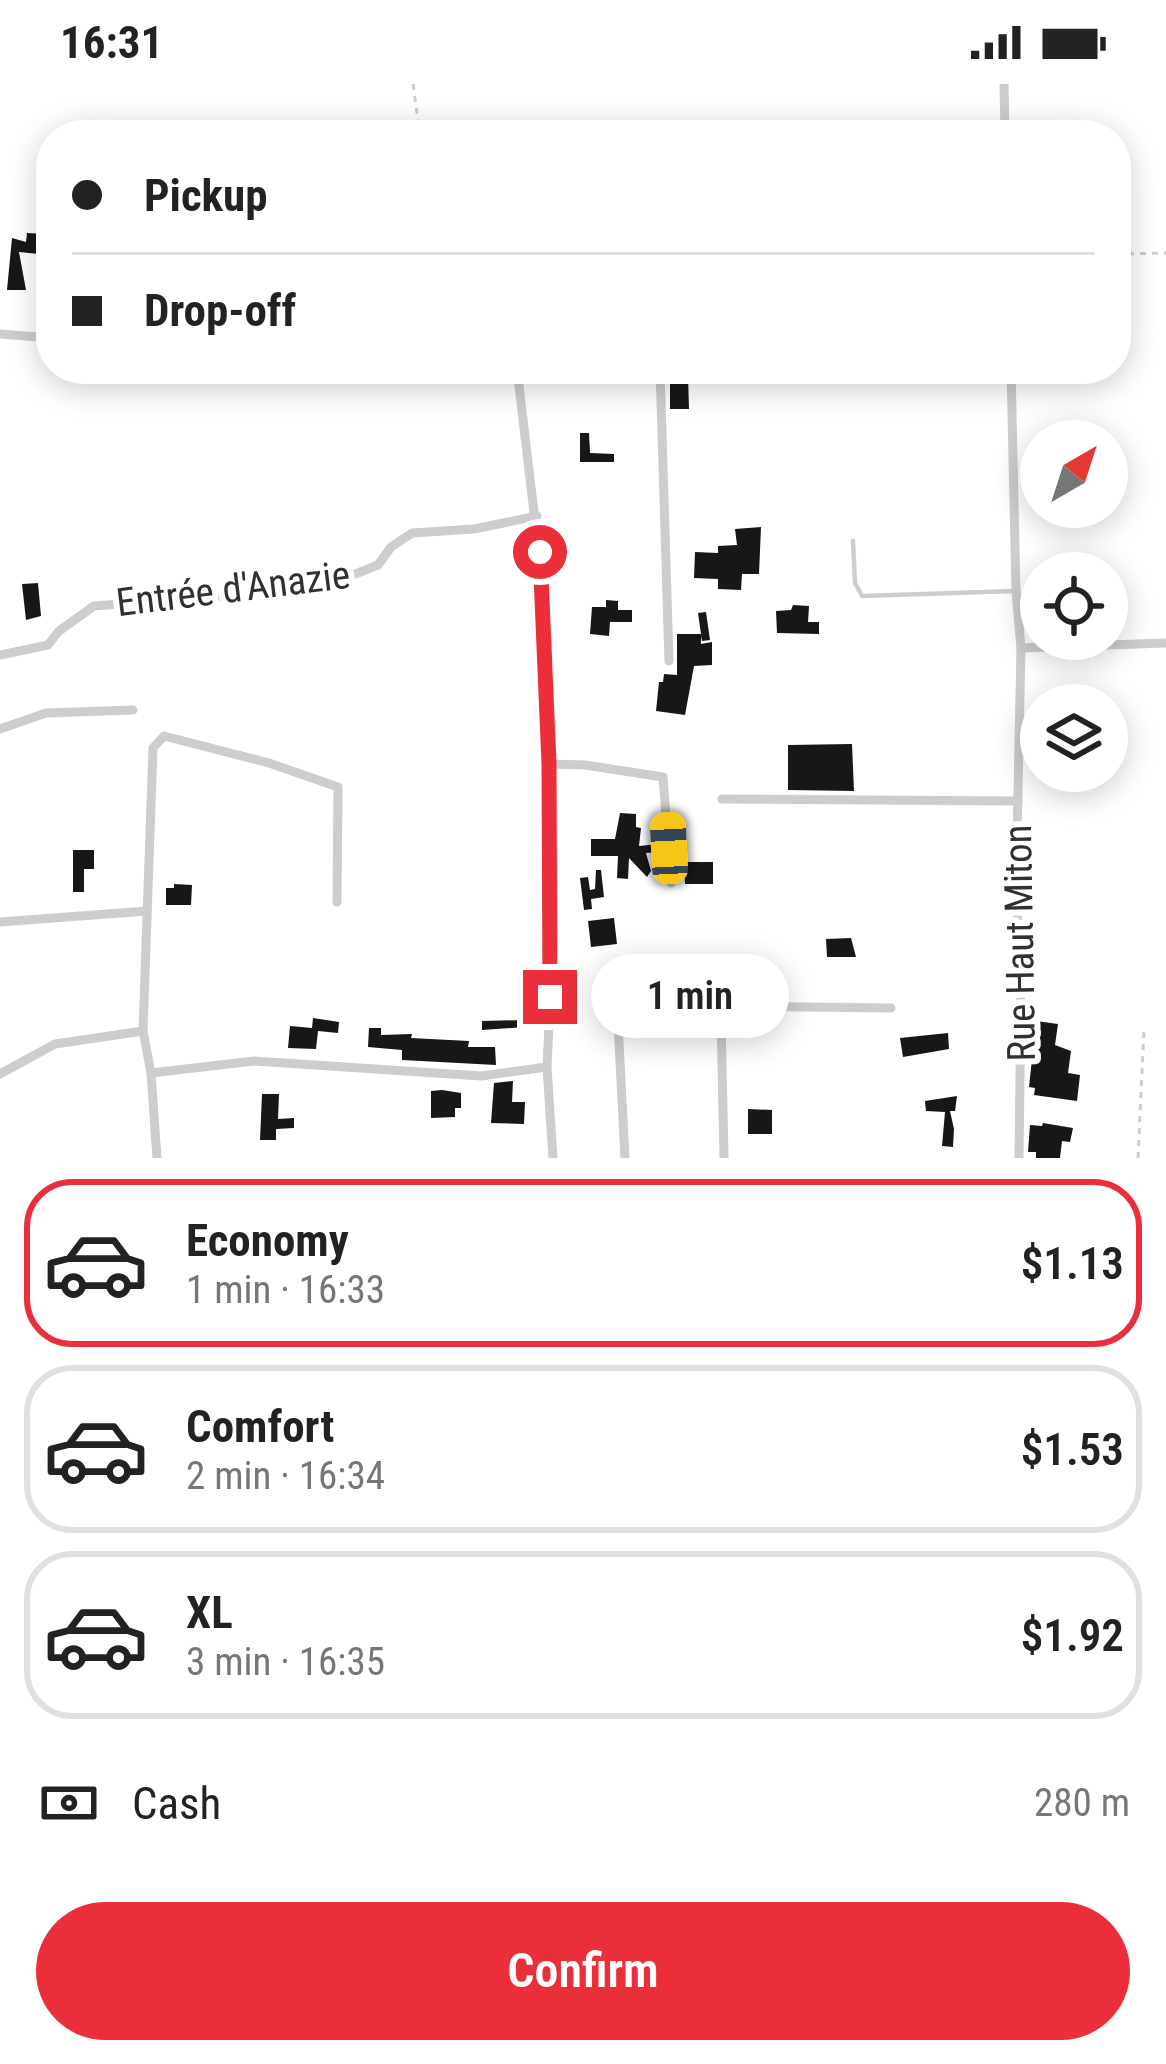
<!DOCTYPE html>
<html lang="en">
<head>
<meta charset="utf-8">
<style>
	body { margin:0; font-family:"Roboto Condensed",sans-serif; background:#f2f2f2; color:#222; height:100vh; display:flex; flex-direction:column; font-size:45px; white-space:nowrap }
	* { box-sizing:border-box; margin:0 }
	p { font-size:39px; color:#767676 }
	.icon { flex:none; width:66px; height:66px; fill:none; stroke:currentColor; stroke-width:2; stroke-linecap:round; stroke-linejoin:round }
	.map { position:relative; height:1074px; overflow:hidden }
	.sheet { display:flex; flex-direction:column; background:#fff; flex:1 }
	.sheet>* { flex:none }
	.top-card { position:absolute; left:36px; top:36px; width:1095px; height:264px; border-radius:48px; box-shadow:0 6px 30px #0003; display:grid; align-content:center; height:264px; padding:0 36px; background:#fff }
	.needle { width:78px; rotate:39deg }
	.tools { position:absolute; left:1020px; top:336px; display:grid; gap:24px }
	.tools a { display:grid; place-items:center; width:108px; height:108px; border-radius:50%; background:#fff; box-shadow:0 6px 30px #0003; font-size:60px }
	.end { position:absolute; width:54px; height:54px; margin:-27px; border:15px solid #ea2f3a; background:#fff; box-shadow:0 0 0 6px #fff }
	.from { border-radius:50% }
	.bubble { position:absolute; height:84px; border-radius:42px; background:#fff; box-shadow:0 6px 30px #0003; font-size:39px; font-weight:600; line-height:84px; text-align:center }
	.car { position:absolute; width:36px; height:72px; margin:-36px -18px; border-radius:15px; box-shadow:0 0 9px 3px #0007; background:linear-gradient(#f5c518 24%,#345 0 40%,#f5c518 0 76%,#345 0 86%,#f5c518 0) }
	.top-card b { display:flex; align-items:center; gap:42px; height:114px; font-size:45px }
	.top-card b+b { border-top:3px solid #e0e0e0 }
	.top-card i { width:30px; height:30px; background:#222 }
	ul { padding:21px 0 0; list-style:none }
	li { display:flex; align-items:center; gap:36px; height:168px; margin:0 24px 18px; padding:0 12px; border:6px solid #e0e0e0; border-radius:48px }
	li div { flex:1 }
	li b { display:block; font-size:45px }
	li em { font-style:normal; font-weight:600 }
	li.on { border-color:#ea2f3a }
	li>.icon { width:108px; height:108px; stroke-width:1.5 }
	.pay { display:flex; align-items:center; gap:30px; height:132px; padding:0 36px; font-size:45px }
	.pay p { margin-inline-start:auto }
	.action { display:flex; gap:24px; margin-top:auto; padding:24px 36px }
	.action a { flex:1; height:138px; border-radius:72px; background:#ea2f3a; color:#fff; font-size:48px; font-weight:600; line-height:138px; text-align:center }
	.status { display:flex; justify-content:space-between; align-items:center; height:84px; padding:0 60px; background:#fff; direction:ltr }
	.status svg { height:33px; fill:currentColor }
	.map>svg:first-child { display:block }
	.building { fill:#171717 }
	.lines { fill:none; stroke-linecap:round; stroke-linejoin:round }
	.path { stroke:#cdcdcd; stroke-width:3; stroke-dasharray:6 6; stroke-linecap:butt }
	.lane { stroke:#cdcdcd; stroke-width:4.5 }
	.street { stroke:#cdcdcd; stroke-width:9 }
	.route { stroke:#ea2f3a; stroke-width:15 }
	.labels { text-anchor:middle; stroke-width:12; stroke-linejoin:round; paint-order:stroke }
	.street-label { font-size:39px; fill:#303030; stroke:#fff }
</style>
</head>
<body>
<div class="status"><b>16:31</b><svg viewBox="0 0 49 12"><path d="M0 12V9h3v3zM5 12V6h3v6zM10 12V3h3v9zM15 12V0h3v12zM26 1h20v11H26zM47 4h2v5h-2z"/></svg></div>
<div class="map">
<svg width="1166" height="1074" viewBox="0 0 1166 1074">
	<rect width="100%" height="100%" fill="#fff"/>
	<g class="building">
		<path d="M27,149L46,150L45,164H40L39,170L19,168L26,206H7L12,154L26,158Z"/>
		<path d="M670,291H688L689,325H670Z"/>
		<path d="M580,349H589L590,369L614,370V378H580Z"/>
		<path d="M761,443L759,490H742L741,506L718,505V495L694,494L695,468L718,469V462L737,461L735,445Z"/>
		<path d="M38,499L41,532L26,536L22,500Z"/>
		<path d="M606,516L618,517V526H632V538H610L609,552L590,550L592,523H606Z"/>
		<path d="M793,521L809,522L808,538H819V550L777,549L776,527L791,526Z"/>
		<path d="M706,528L710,556L702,557L701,552V560L712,558V581L694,582L685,631L656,627L659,598H663L664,590L677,591V550H701L698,529Z"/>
		<path d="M852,660L854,707L788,706V661Z"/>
		<path d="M620,729L636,730V743L641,744L639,762L659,760L660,768L646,769L651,787L647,793L629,774L628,795L617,794L618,772H591V755H615Z"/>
		<path d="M73,766H94V785H84V808H73Z"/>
		<path d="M684,778H713V800H685Z"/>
		<path d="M596,786H601L604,813L591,815L592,825L584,826L580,794L588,793L590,806L595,805Z"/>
		<path d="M174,800L192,801L191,821H166V804H174Z"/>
		<path d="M614,834L617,860L591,863L588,837Z"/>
		<path d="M851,854L856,873H827L826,855Z"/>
		<path d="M541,915L540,942L482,946V937L525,936V922H529V916Z"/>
		<path d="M313,934L339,938L338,949L318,947L316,965L288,964L290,942L312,944Z"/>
		<path d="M1036,937L1058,940L1055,961L1071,967L1068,989L1080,991L1077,1017L1034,1011L1035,1004L1029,1003Z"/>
		<path d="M369,944H381V951L412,950L411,954L469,957L468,963H495L496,981L402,976V966L368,963Z"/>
		<path d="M948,949L949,965L903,973L900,954Z"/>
		<path d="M513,997L512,1018H525L524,1040L491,1039L494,999Z"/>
		<path d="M442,1006L461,1009V1024H455V1033L431,1034V1007Z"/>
		<path d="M262,1010H279L278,1035L294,1034V1044L276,1045V1056H260Z"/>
		<path d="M957,1012L955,1027H950L954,1045L953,1063L942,1062L945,1028L926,1027L925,1017Z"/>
		<path d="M748,1025L772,1026V1050H748Z"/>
		<path d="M1043,1039L1073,1044L1070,1058L1062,1057L1060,1074H1036V1068H1028L1030,1041L1042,1042Z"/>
	</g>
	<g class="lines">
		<g class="path">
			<path d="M413,0L420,51"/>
			<path d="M1116,170L1166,169"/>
			<path d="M1138,1074L1144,945"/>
		</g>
		<path class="lane" d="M853,457L855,499L862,512L1016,507"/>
		<g class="street">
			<path d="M1004,0L1005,51"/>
			<path d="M0,250L51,254"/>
			<path d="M517,285L543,504L552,878L547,983L553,1074"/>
			<path d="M660,285L669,577"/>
			<path d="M1011,285L1016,507L1021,564L1016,803L1021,914L1019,1074"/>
			<path d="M1021,564L1166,559"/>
			<path d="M0,571L48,561L59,547L94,522L239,511L283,498L345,494L378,481L391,463L412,449L474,445L537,432"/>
			<path d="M0,645L46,629L133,626"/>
			<path d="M549,680L585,681L663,693L671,799"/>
			<path d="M722,715L1018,717"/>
			<path d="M0,838L147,827"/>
			<path d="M618,939L625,1074"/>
			<path d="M143,947L151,989L157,1074"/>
			<path d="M151,989L254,977L481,992L547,983"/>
			<path d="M0,990L55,960L143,947L153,664L164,652L269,679L338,703L337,818"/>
			<path d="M724,1074L721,934L729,922L891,924"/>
		</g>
	</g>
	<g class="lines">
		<path class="route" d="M540,468L549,680L550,913"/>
	</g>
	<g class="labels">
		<g class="street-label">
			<text transform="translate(233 504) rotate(-7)" y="14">Entrée d'Anazie</text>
			<text transform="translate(1019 859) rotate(-91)" y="14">Rue Haut Miton</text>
		</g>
	</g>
</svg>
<div class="tools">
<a><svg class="needle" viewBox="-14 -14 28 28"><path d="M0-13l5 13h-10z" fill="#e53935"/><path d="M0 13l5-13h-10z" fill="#767676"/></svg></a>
<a><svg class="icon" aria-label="locate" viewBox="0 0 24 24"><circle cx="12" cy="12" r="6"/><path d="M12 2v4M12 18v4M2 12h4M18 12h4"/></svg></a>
<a><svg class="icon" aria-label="layers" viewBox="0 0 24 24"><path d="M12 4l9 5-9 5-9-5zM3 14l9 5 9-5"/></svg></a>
</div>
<i class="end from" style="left:540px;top:468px"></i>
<i class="end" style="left:550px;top:913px"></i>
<div class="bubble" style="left:591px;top:870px;width:198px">1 min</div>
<i class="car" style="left:669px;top:764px;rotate:357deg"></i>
<div class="top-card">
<b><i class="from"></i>Pickup</b>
<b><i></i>Drop-off</b>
</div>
</div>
<section class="sheet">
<ul>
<li class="on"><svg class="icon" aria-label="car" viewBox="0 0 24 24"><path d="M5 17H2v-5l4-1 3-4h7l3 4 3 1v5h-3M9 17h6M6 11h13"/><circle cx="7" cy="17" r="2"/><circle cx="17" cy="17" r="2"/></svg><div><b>Economy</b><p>1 min · 16:33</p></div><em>$1.13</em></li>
<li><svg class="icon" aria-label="car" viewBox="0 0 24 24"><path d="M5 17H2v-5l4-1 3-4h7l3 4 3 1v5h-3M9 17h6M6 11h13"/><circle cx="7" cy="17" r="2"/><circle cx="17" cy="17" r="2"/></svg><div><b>Comfort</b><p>2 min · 16:34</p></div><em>$1.53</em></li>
<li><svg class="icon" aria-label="car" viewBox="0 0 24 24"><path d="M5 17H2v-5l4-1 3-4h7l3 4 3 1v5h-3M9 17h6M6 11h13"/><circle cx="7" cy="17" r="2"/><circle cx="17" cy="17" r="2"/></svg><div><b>XL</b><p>3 min · 16:35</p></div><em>$1.92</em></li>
</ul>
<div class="pay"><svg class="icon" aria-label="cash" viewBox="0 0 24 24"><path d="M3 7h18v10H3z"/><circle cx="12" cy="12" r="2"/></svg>Cash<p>280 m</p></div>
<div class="action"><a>Confirm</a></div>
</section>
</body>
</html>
